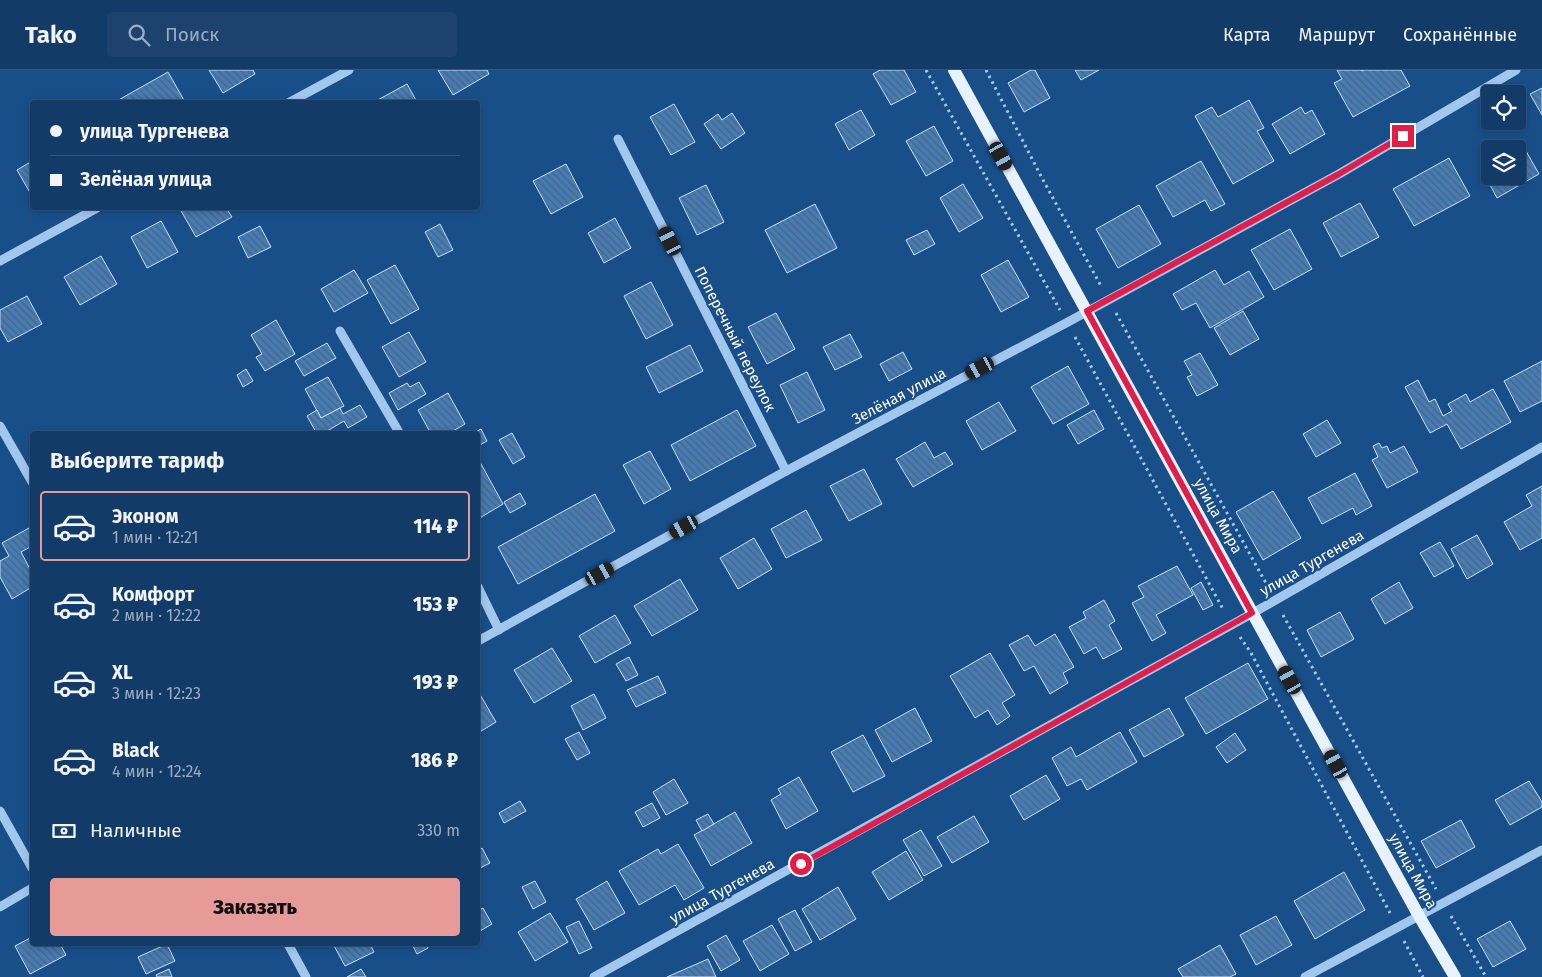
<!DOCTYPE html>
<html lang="ru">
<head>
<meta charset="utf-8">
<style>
	body { margin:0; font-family:"Fira Sans",sans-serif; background:#1c426d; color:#f1f3f6; height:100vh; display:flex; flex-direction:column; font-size:19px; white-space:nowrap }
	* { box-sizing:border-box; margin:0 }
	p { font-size:16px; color:#9dadc0 }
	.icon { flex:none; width:28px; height:28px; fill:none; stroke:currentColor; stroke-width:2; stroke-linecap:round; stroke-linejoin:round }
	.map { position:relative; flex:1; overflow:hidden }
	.sheet { position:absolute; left:30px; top:361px; width:450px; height:515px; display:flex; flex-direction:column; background:#133b67; border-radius:5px; box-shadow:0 2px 8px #0003,0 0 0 1px #32557b }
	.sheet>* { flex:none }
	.hud { position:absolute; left:30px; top:30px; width:450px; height:110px; border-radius:5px; box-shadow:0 2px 8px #0003,0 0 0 1px #32557b; display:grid; align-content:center; height:110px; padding:0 20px; background:#133b67 }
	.fabs { position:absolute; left:1481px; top:15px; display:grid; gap:10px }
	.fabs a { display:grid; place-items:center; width:45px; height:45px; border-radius:5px; background:#133b67; box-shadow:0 2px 8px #0003,0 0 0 1px #32557b; font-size:25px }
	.end { position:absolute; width:22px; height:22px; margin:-11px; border:6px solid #e11d48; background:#fff; box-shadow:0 0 0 2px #fff }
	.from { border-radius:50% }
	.car { position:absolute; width:15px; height:30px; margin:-15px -8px; border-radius:6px; box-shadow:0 0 4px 1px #0007; background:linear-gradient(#222 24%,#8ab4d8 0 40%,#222 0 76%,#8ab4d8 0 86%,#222 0) }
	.hud b { display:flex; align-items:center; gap:18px; height:48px; font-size:19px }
	.hud b+b { border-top:1px solid #32557b }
	.hud i { width:12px; height:12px; background:#f1f3f6 }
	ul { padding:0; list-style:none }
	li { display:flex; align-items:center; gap:15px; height:70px; margin:0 10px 8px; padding:0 10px; border:2px solid transparent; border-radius:5px }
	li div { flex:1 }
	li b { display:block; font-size:19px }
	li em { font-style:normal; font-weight:800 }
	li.on { border-color:#e69b98 }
	li>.icon { width:45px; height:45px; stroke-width:1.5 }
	h2 { padding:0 20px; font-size:22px; line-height:60px }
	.pay { display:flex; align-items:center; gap:12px; height:55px; padding:0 20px; font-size:19px }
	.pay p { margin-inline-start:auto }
	.primary-button { display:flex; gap:10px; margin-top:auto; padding:10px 20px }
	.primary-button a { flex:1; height:58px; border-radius:5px; background:#e69b98; color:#111; font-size:20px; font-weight:800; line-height:58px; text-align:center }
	header { display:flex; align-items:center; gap:30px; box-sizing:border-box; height:70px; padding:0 25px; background:#133b67; border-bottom:1px solid #32557b }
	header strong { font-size:24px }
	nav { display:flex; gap:28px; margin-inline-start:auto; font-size:18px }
	.search { width:350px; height:45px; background:#1c426d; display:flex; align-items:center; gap:12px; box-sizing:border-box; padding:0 18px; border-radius:5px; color:#9dadc0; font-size:19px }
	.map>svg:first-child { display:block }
	.building { fill:url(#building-back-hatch); stroke:#c8e0f9 }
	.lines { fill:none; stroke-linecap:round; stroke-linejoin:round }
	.path { stroke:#a2c7ed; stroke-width:3; stroke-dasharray:2.5 4; stroke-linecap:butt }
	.minor { stroke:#a2c7ed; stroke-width:9 }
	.major { stroke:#e8f2ff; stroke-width:12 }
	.route { stroke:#e11d48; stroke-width:6 }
	.labels { text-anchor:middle; stroke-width:4; stroke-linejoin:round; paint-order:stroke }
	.street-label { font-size:15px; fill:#fff; stroke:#194f89 }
</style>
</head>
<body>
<header>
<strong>Tako</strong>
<div class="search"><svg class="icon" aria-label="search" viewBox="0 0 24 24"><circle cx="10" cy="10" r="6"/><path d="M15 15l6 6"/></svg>Поиск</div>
<nav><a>Карта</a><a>Маршрут</a><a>Сохранённые</a></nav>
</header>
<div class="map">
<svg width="1542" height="907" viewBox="0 0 1542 907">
	<defs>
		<pattern id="building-back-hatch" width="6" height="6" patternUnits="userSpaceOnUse" patternTransform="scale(1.25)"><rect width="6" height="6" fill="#467bb3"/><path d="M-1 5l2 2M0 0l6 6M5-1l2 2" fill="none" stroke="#496480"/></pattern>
	</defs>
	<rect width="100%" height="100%" fill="#194f89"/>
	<g class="building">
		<path d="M209,0H253L255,4L223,23Z"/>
		<path d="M438,0H487L489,4L453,25Z"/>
		<path d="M880,0H904L916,22L891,35L873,4Z"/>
		<path d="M1031,0H1035L1050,28L1024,42L1008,13Z"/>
		<path d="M1075,0H1099L1081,10Z"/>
		<path d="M1337,0H1361L1362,1L1364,0H1401L1410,16L1353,47L1334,13L1342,9Z"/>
		<path d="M168,2L185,32H115Z"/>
		<path d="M407,14L417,32H374Z"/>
		<path d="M1542,18V45L1530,24Z"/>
		<path d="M1249,30L1264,58L1257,61L1274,91L1233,114L1195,46L1212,37L1218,47Z"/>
		<path d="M674,34L695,72L671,85L650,47Z"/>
		<path d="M1301,37L1305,44L1312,40L1325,64L1290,84L1272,54Z"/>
		<path d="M861,40L875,65L849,80L835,54Z"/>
		<path d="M732,43L745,63L721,79L704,54L718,44L722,50Z"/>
		<path d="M934,56L953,91L926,106L906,71Z"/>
		<path d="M1526,81L1539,104L1497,128L1484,104L1490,101V106H1518V86Z"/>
		<path d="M1449,88L1470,126L1414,156L1393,119Z"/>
		<path d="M32,91V126L17,100Z"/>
		<path d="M1201,91L1225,134L1211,141L1205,130L1173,147L1156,116Z"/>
		<path d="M566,94L583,127L551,144L533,111Z"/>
		<path d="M963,114L983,148L959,162L940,128Z"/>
		<path d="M706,115L724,152L697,165L679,128Z"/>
		<path d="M1360,133L1379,167L1341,187L1323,153Z"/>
		<path d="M815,134L837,178L787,203L765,160Z"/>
		<path d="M1139,135L1161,174L1118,198L1096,159Z"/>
		<path d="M182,138H226L232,147L196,167L180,139Z"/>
		<path d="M615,148L631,178L604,193L588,163Z"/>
		<path d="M161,151L178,182L147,198L131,167Z"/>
		<path d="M440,154L453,180L438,187L425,162Z"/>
		<path d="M260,156L271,177L248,188L238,167Z"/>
		<path d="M1290,159L1312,199L1274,220L1251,180Z"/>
		<path d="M927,160L935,174L914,185L906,170Z"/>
		<path d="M101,186L117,214L80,235L64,207Z"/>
		<path d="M1008,190L1029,227L1001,242L981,205Z"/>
		<path d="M395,195L419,239L391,254L367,210Z"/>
		<path d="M354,200L368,223L334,242L321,219Z"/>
		<path d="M1215,200L1224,215L1249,201L1264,227L1210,258L1196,233L1182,240L1173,224Z"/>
		<path d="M651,212L673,255L646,269L624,226Z"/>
		<path d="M27,226L42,254L8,272L0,258V240Z"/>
		<path d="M1243,241L1259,269L1230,285L1214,258Z"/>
		<path d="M776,243L795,279L767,294L748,257Z"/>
		<path d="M276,250L295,284L265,301L256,287L262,284L251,265Z"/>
		<path d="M409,262L426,292L399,307L382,277Z"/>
		<path d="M850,264L862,287L835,300L823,277Z"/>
		<path d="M327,273L336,288L304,306L295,291Z"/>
		<path d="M690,275L703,301L659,323L646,297Z"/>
		<path d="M903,282L912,299L889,311L880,294Z"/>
		<path d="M1200,283L1218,315L1197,326L1187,307L1192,305L1184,291Z"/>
		<path d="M1542,291V331L1520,342L1504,311Z"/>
		<path d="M1068,296L1089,334L1053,354L1031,317Z"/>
		<path d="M246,299L253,311L243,317L237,305Z"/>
		<path d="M807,302L825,340L798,353L780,315Z"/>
		<path d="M328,307L344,336L321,348L305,319Z"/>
		<path d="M1418,310L1429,332L1435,329L1443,346L1452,341L1448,334L1466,324L1470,332L1493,319L1511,352L1461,379L1447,354L1430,363L1405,317Z"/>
		<path d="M419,312L426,324L398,340L389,323L407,313L410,317Z"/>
		<path d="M448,323L465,354L448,364H431L418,340Z"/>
		<path d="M999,332L1016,361L982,380L966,351Z"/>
		<path d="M360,335L367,347L348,358L344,351L322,364H317L307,346L317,340L321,348L340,338L343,344Z"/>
		<path d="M737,340L756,376L690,411L671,375Z"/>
		<path d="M1094,340L1104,359L1078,374L1067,355Z"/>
		<path d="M1327,350L1341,373L1316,387L1303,364Z"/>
		<path d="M481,359L487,371L478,376V364H472Z"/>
		<path d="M512,363L525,387L513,394L499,370Z"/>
		<path d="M925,372L934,388L945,382L953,394L913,417L896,389Z"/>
		<path d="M1379,373L1382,378L1387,376L1390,383L1404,376L1418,402L1387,418L1372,390L1378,387L1373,376Z"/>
		<path d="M650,381L671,419L644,434L623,395Z"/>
		<path d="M480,392L503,434L478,449V393Z"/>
		<path d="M864,399L882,434L849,451L830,416Z"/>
		<path d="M1355,403L1372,436L1356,445L1353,438L1322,454L1308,428Z"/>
		<path d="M1542,416V468L1520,480L1504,452L1532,436L1526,425Z"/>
		<path d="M1273,421L1301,468L1263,490L1236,442Z"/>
		<path d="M520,423L526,434L510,443L504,432Z"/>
		<path d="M595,424L615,461L518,514L498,477Z"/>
		<path d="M806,440L822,470L786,488L771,459Z"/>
		<path d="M29,458L32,465V476L21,482L32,503V517L12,529L0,507V491L9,486L2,473Z"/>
		<path d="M1477,465L1493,494L1467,509L1451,479Z"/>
		<path d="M754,468L772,499L738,519L720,488Z"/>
		<path d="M1440,472L1454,496L1434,507L1420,483Z"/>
		<path d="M1177,496L1193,525L1156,545L1166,563L1152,571L1132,533L1144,527L1138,516Z"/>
		<path d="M680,509L698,540L652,566L634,536Z"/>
		<path d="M1201,512L1213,535L1203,540L1191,518Z"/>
		<path d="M1399,512L1413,538L1385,554L1371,529Z"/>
		<path d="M1104,530L1115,551L1109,555L1122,579L1103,589L1096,577L1084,584L1069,557L1086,548L1083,542Z"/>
		<path d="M1340,542L1354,569L1321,587L1307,560Z"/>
		<path d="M615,545L631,573L595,593L579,566Z"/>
		<path d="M1055,564L1074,597L1063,603L1068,613L1050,624L1034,596L1024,601L1009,575L1028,565L1035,576Z"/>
		<path d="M552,578L572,611L534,633L514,600Z"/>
		<path d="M990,583L1015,625L1002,633L1010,646L997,655L988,640L975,648L950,606Z"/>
		<path d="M629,587L638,605L626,611L616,594Z"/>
		<path d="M1248,593L1268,629L1206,664L1185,628Z"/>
		<path d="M658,606L666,623L636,637L627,620Z"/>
		<path d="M478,621L496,652L478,663Z"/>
		<path d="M594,624L606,648L583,660L571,636Z"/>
		<path d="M915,638L932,671L892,692L875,660Z"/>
		<path d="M1169,638L1184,665L1144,687L1129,660Z"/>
		<path d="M579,662L590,683L577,690L565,669Z"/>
		<path d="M1120,662L1137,692L1087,720L1081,709L1067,716L1052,688L1071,677L1076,687Z"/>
		<path d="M1235,663L1246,680L1227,693L1216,677Z"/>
		<path d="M863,665L885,706L853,722L831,682Z"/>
		<path d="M1046,705L1060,729L1024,750L1010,726Z"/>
		<path d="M799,707L818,741L786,759L771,730L781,724L778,719Z"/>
		<path d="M674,709L688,733L666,745L653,722Z"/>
		<path d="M1529,711L1542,732V737L1510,755L1495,730Z"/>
		<path d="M520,731L526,741L504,753L499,743Z"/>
		<path d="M652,733L660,748L643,757L635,742Z"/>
		<path d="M735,742L752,773L711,796L694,765Z"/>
		<path d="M708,744L714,754L702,761L696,750Z"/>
		<path d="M974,746L989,772L952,793L937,767Z"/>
		<path d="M1461,750L1475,777L1436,798L1421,771Z"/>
		<path d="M921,760L942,796L924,806L903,770Z"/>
		<path d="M678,774L704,818L684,830L675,815L639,835L619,801L658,779L661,784Z"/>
		<path d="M482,778L490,793L478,799V781Z"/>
		<path d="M906,781L923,810L889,830L872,802Z"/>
		<path d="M1344,802L1365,840L1315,869L1294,831Z"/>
		<path d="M535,811L546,832L533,839L522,817Z"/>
		<path d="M607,811L625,843L594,860L576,829Z"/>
		<path d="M838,817L856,849L820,870L802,839Z"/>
		<path d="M483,838L492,854L480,861L478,856V841Z"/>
		<path d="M795,840L812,872L795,881L778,849Z"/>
		<path d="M550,843L568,872L535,891L518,862Z"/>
		<path d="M1276,846L1292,875L1256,895L1240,865Z"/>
		<path d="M579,851L592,878L579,884L566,857Z"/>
		<path d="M1510,851L1526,879L1493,897L1477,869Z"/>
		<path d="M772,855L789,884L760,901L743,871Z"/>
		<path d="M726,865L740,890L721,901L707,876Z"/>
		<path d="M32,867V874H60L66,885L30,904L15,876Z"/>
		<path d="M167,874L175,891L146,904L138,887Z"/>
		<path d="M333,874H370L374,882L345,896Z"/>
		<path d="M412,874H426L428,878L417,884Z"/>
		<path d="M1220,875L1236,904L1230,907H1183L1178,899Z"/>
		<path d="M708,889L716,907H667Z"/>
		<path d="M169,899L172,907H157L156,905Z"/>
		<path d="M361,899L366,907H347Z"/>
	</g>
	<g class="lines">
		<g class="path">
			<path d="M926,0L1060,240"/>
			<path d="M986,0L1042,108L1101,216"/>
			<path d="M1116,243L1267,515"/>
			<path d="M1075,267L1224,541"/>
			<path d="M1283,545L1436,819"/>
			<path d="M1240,567L1251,583L1390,843"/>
			<path d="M1451,846L1486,907"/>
			<path d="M1404,871L1423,907"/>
		</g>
		<g class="minor">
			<path d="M290,32L349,0"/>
			<path d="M618,69L786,401"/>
			<path d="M0,191L97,138"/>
			<path d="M340,261L400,364"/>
			<path d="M0,356L32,412"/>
			<path d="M478,517L499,560"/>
			<path d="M478,571L786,401L1068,252L1339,104L1516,0"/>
			<path d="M0,741L32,798"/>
			<path d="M0,837L32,818"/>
			<path d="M288,874L306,907"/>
			<path d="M594,907L1253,543L1542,377"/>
			<path d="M1305,907L1542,780"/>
		</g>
		<path class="major" d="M954,0L1419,846L1455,907"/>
	</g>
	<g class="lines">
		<path class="route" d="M801,794L1252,543L1087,241L1339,104L1403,66"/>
	</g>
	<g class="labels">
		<g class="street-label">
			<text transform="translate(735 269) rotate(63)" y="5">Поперечный переулок</text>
			<text transform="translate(899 326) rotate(-28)" y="5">Зелёная улица</text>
			<text transform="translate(1218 446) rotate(61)" y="5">улица Мира</text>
			<text transform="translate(1312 493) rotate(-30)" y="5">улица Тургенева</text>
			<text transform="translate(1413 801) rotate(61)" y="5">улица Мира</text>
			<text transform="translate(722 821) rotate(-29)" y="5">улица Тургенева</text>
		</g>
	</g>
</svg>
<div class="fabs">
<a><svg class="icon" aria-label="locate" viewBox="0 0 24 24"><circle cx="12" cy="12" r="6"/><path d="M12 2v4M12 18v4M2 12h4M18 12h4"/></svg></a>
<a><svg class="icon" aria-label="layers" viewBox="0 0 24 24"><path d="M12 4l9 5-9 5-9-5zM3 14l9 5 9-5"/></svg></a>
</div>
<i class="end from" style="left:801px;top:794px"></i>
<i class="end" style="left:1403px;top:66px"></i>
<i class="car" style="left:1001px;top:86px;rotate:151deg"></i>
<i class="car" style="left:670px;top:171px;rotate:333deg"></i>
<i class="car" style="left:980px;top:298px;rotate:242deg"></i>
<i class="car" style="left:684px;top:457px;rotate:241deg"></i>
<i class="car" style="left:600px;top:504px;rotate:61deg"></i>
<i class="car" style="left:1290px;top:610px;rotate:331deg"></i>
<i class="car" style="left:1336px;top:694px;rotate:331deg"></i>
<div class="hud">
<b><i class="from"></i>улица Тургенева</b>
<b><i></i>Зелёная улица</b>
</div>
<section class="sheet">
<h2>Выберите тариф</h2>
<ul>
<li class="on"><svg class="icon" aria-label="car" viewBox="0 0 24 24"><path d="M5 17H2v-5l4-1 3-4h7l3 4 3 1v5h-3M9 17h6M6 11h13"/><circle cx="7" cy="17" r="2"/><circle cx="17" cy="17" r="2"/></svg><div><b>Эконом</b><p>1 мин · 12:21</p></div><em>114 ₽</em></li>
<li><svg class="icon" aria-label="car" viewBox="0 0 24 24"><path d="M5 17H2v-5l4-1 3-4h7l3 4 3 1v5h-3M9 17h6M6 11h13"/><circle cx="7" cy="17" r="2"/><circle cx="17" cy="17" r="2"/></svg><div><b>Комфорт</b><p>2 мин · 12:22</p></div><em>153 ₽</em></li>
<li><svg class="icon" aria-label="car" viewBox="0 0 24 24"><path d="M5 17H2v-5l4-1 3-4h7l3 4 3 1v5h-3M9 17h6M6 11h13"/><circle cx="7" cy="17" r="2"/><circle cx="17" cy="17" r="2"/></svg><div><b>XL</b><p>3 мин · 12:23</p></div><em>193 ₽</em></li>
<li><svg class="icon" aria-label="car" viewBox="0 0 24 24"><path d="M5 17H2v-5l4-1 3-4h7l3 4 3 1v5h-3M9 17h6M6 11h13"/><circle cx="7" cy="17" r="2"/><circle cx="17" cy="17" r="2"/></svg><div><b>Black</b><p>4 мин · 12:24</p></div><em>186 ₽</em></li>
</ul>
<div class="pay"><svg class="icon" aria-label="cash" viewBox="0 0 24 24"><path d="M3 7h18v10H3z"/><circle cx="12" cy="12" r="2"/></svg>Наличные<p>330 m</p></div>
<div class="primary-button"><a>Заказать</a></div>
</section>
</div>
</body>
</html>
